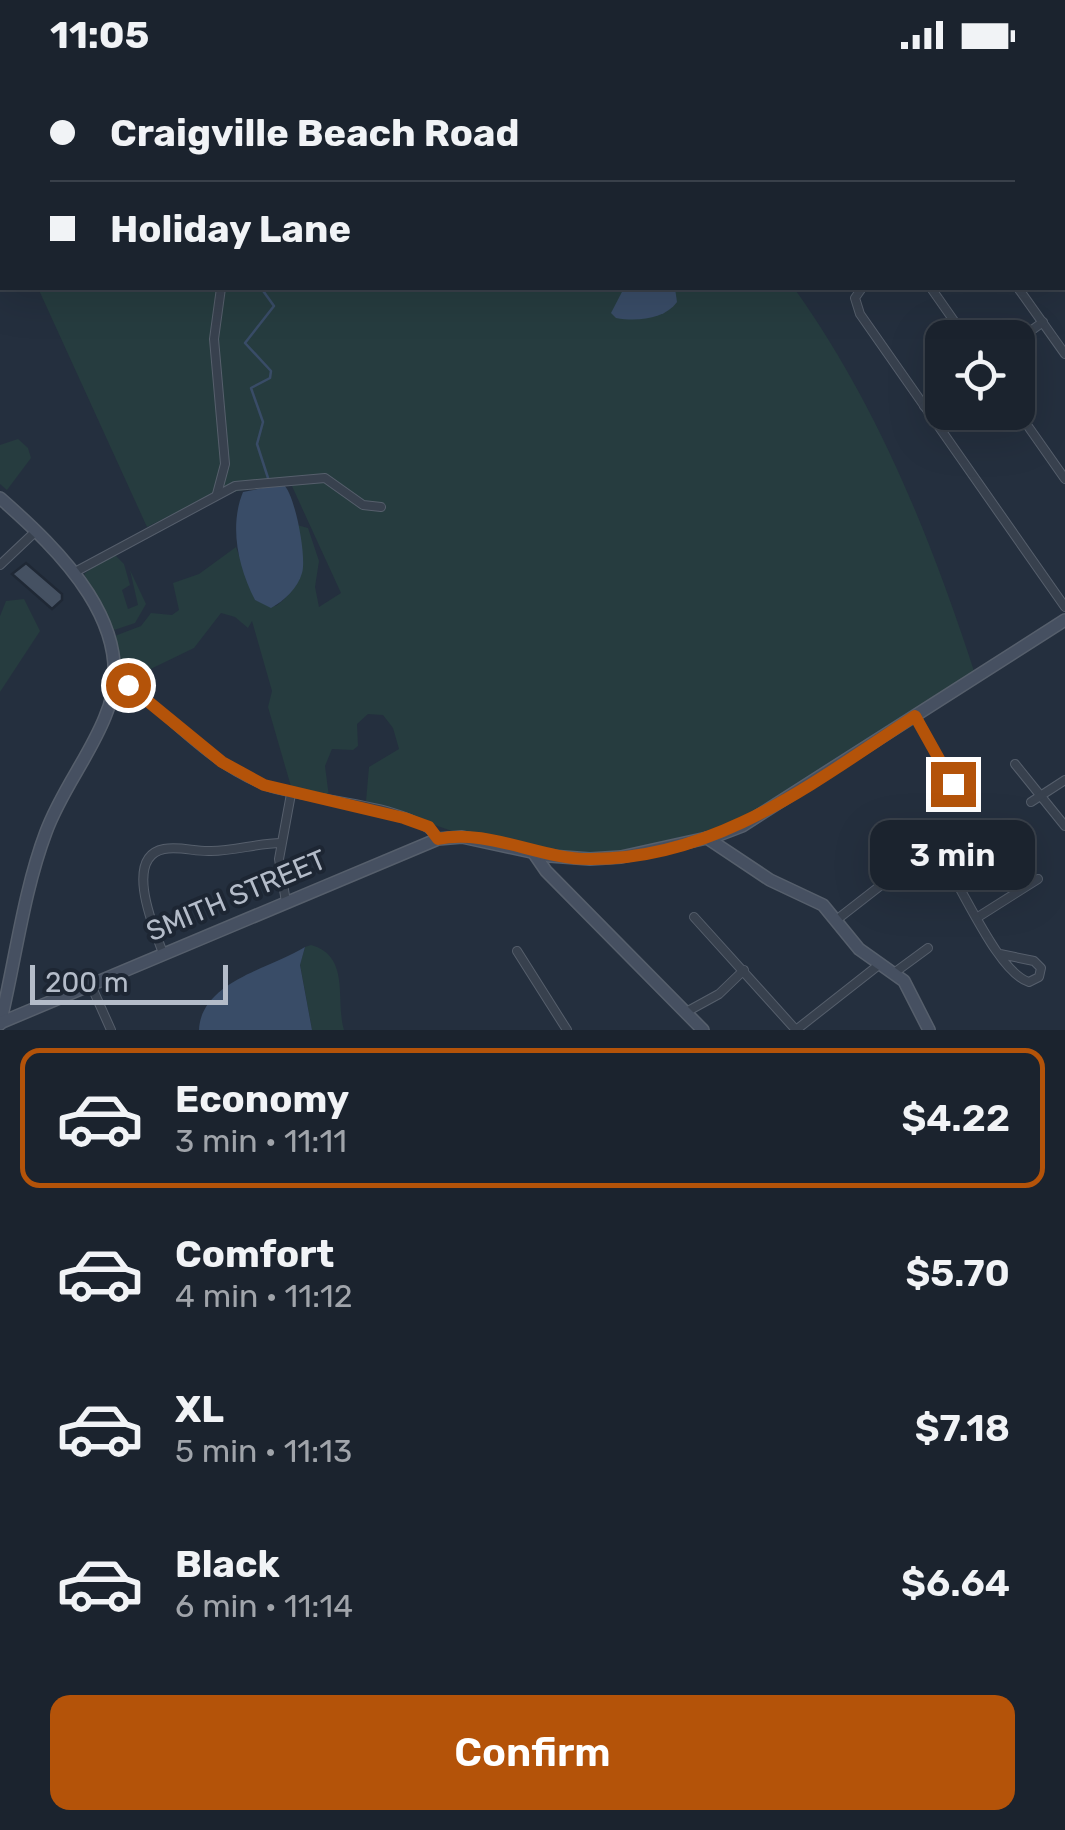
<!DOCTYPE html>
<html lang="en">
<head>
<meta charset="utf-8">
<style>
	body { margin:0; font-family:Rubik,sans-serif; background:#282f3a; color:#f1f3f6; height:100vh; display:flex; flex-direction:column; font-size:38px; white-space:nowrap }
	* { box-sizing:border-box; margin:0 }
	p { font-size:32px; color:#a0a4aa }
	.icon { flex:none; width:55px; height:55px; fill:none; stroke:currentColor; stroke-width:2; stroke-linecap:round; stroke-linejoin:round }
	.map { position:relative; height:960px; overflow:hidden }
	.sheet { display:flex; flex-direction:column; background:#1b232e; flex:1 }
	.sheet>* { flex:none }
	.top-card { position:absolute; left:0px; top:0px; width:1065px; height:220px; box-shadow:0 10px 40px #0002,0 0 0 2px #39404a; display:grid; align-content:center; height:220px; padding:0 50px; background:#1b232e }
	.controls { position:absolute; left:925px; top:250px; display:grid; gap:20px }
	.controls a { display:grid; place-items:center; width:110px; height:110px; border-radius:20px; background:#1b232e; box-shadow:0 10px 40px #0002,0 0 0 2px #39404a; font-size:50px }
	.scale { position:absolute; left:30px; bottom:25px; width:198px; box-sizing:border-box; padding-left:10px; border:5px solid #b4bcc9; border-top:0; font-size:28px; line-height:35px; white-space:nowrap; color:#b4bcc9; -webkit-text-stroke:8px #1d2633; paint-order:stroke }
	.end { position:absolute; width:45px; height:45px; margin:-22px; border:12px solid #b45309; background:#fff; box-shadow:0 0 0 5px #fff }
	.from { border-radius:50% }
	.bubble { position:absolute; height:70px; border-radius:20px; background:#1b232e; box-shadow:0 10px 40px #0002,0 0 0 2px #39404a; font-size:32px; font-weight:600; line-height:70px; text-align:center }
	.top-card b { display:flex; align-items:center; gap:35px; height:95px; font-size:38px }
	.top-card b+b { border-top:2px solid #39404a }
	.top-card i { width:25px; height:25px; background:#f1f3f6 }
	ul { padding:18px 0 0; list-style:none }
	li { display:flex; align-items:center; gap:30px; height:140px; margin:0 20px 15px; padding:0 30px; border:5px solid transparent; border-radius:20px }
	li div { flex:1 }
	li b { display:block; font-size:38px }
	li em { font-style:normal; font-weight:600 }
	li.selected { border-color:#b45309 }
	li>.icon { width:90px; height:90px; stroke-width:1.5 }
	.primary-button { display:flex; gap:20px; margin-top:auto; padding:20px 50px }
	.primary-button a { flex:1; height:115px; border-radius:20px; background:#b45309; color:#fff; font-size:40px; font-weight:600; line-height:115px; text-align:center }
	.status { display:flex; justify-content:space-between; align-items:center; height:70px; padding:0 50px; background:#1b232e; direction:ltr }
	.status svg { height:28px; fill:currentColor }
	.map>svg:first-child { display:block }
	.green { fill:#263c3f }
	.water { fill:#394c67 }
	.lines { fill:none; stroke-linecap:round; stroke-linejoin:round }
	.stream { stroke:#394c67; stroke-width:2.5 }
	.building { fill:#455162; stroke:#1f2835; stroke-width:2.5 }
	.street-casing { stroke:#565f6c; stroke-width:10 }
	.secondary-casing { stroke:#565f6c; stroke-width:14 }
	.street { stroke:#38414e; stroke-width:8 }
	.secondary { stroke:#465061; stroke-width:11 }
	.route { stroke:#b45309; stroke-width:12 }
	.labels { text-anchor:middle; stroke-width:8; stroke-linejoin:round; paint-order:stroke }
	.street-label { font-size:28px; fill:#b4bcc9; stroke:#1d2633 }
</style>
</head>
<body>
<div class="status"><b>11:05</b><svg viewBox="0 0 49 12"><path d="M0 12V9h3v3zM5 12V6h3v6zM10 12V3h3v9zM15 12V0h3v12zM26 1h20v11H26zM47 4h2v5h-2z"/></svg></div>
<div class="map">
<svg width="1065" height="960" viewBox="0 0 1065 960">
	<rect width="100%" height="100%" fill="#242f3e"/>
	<g class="green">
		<path d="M38,218H794C877,334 930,466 974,601L744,748L703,762L608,784L567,783L452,761L366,731L369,697L399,679L393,658L383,645L368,644L357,654L358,676L353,680L332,679L325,696L329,727L292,720L268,637L272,621L252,551L248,558L235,547L221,543L194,578L132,608L118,591L112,567L141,556L151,543L172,545L179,540L173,513L199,504L236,477L255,530L276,536C308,512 299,490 297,455L308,458L319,491L315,517L319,537L341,523L291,414C232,418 199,430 147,457Z"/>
		<path d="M18,369L28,378L31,388L7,420L0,414V375Z"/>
		<path d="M113,483L124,494L130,515L122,520L128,539L138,535L130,500L146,534L135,553L114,560L84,504Z"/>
		<path d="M24,529L40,561L0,622V546L6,531Z"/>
		<path d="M311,875C351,886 335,930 344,960H312L300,894L305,877Z"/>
	</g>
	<g class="water">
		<path d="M624,218H675L677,232C665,249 637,252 616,248L611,243Z"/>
		<path d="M283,414C295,423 307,488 302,503C298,518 284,531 271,538L255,530C238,497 229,456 243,422Z"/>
		<path d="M305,877L300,895L312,960H199C201,911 272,898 305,877Z"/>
	</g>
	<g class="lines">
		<path class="stream" d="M261,218L274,236L245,273L271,301L270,308L251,318L263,352L257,374L268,408"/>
	</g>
	<path class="building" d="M26,493L62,524V530L52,539L12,504Z"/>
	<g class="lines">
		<defs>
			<g id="street">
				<path d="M956,0L957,2"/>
				<path d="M1045,0L1046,2"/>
				<path d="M1062,25L1065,29"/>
				<path d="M1062,75L1065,74"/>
				<path d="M1062,153L1065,157"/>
				<path d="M862,218L855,228L860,244L1065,537"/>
				<path d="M931,218L966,268"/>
				<path d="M1018,218L1065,284"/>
				<path d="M1018,270L1043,252"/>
				<path d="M924,336L942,323"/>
				<path d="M1018,342L1065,409"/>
				<path d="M217,424L225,394L214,269L221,218"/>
				<path d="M0,495L36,461"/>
				<path d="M75,502L235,416L325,408L363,435L381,437"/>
				<path d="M113,612L131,616C174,652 215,698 269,717C310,731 416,734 438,769"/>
				<path d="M915,645L953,714"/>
				<path d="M1015,694L1065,756"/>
				<path d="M1031,732L1065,710"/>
				<path d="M286,832L279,789L291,724"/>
				<path d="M694,847L796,960"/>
				<path d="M978,847L1038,809"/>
				<path d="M835,851L903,798L935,788L946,795C965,823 999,903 1029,912L1039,907L1041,898L1034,891L1000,884"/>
				<path d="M517,881L567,960"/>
				<path d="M163,883C154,859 123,787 164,779C180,776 196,782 211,781C235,781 258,773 281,773"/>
				<path d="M894,903L928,878"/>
				<path d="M90,913L111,960"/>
				<path d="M688,941L719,924L744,900"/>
				<path d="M796,960L880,894"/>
			</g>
			<g id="secondary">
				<path d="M0,428C58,479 143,559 105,647C89,687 61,721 46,762C23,823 15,893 0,954"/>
				<path d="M707,768L770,810L823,835L859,879L904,911L929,960"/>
				<path d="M533,782L546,801L703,960"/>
				<path d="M0,953L438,769L462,767L550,786L590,789L621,787L716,766L742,756L1065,550"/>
			</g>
		</defs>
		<use href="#street" class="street-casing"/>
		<use href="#secondary" class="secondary-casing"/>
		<use href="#street" class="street"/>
		<use href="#secondary" class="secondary"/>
	</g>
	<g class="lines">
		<path class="route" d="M128,615L222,692L264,715L404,748L429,757L438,769C486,758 540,789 589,789C716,790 814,712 915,646L953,714"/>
	</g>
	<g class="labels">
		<g class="street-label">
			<text transform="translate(236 825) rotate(-23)" y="10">SMITH STREET</text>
		</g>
	</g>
</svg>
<div class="controls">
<a><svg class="icon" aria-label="locate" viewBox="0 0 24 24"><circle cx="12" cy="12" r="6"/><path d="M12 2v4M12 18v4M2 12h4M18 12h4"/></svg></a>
</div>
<div class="scale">200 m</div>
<i class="end from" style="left:128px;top:615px"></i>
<i class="end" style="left:953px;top:714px"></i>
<div class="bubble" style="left:870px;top:750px;width:165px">3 min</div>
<div class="top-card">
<b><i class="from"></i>Craigville Beach Road</b>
<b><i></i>Holiday Lane</b>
</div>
</div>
<section class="sheet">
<ul>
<li class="selected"><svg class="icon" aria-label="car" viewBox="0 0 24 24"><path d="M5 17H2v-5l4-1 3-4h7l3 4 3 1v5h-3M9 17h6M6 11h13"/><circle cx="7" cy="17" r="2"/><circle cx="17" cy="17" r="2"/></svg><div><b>Economy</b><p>3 min · 11:11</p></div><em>$4.22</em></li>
<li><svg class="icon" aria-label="car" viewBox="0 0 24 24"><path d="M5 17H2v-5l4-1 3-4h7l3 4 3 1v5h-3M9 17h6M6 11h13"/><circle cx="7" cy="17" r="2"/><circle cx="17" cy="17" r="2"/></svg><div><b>Comfort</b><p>4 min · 11:12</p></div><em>$5.70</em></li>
<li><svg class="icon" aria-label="car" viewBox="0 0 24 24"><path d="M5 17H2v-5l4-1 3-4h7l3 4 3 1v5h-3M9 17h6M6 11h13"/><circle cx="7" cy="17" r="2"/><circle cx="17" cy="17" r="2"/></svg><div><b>XL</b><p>5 min · 11:13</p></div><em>$7.18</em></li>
<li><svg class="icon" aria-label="car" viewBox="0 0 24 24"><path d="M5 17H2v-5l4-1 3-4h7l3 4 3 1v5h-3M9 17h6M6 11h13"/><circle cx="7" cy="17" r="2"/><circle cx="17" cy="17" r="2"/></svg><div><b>Black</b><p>6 min · 11:14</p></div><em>$6.64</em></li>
</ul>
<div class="primary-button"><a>Confirm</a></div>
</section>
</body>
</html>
